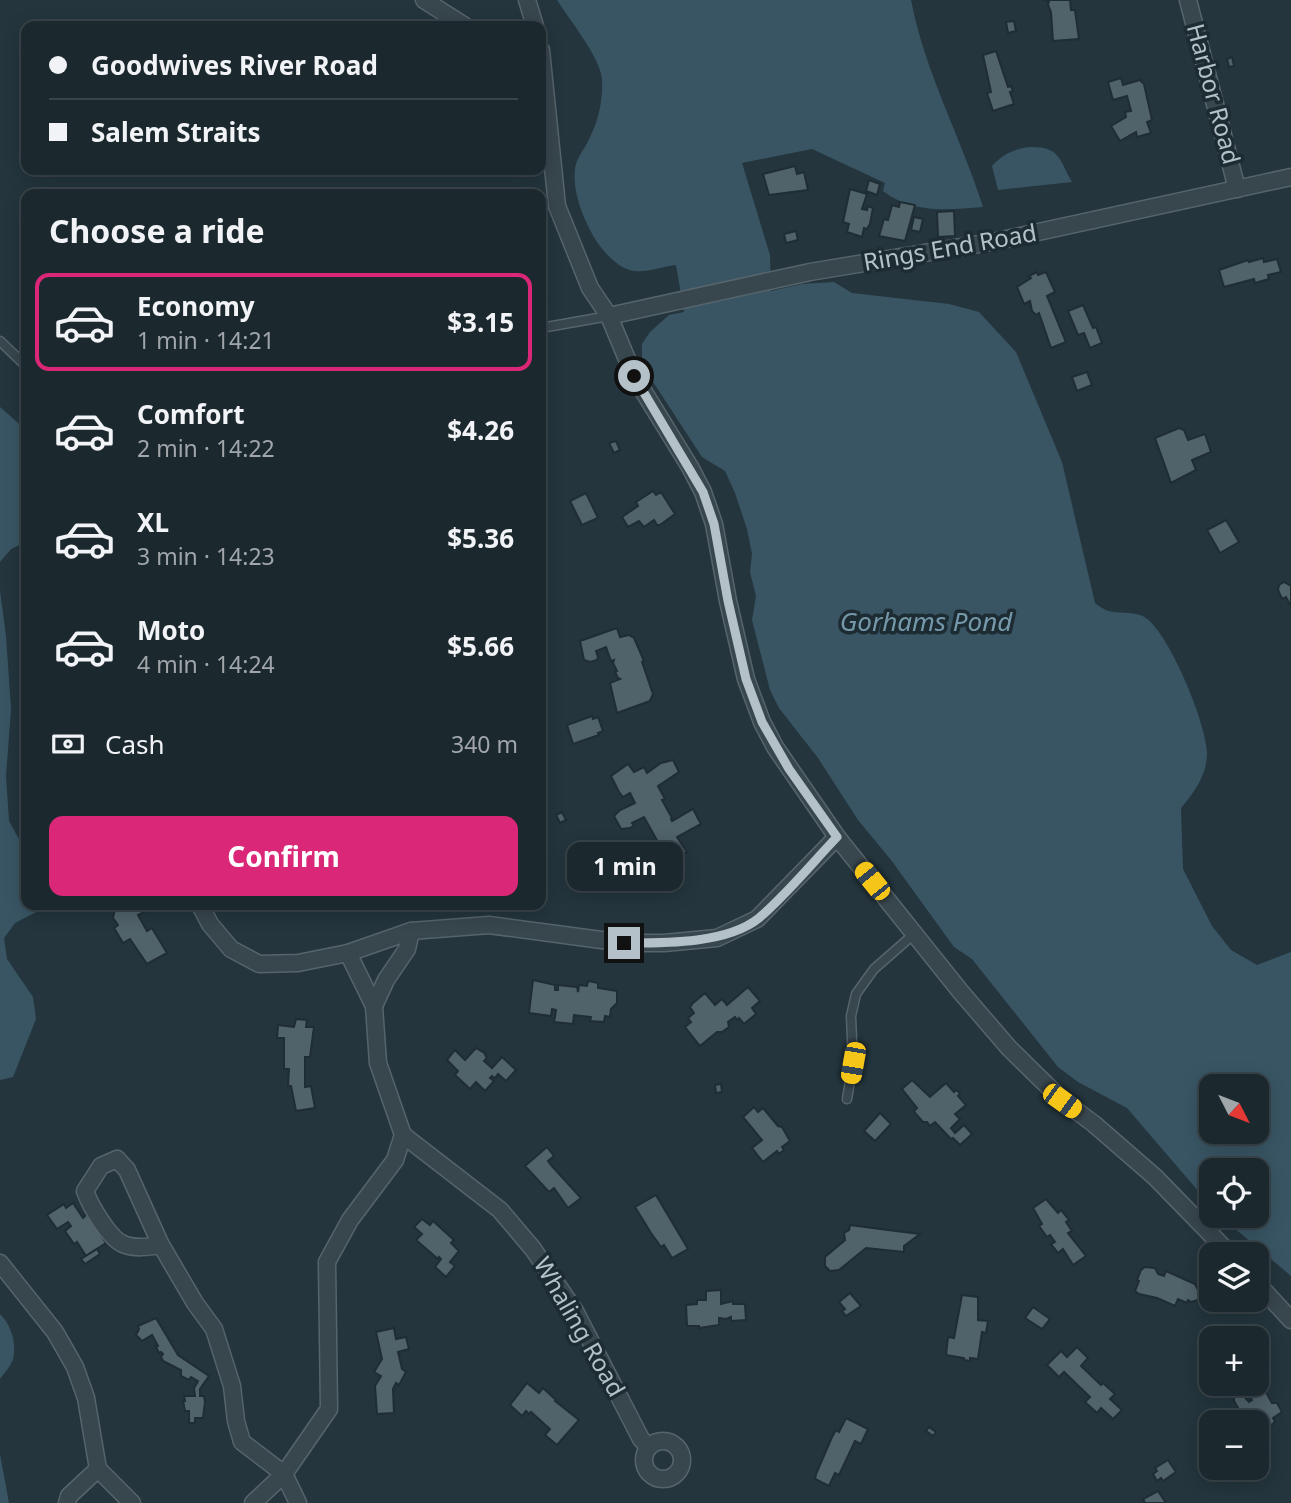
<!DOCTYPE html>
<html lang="en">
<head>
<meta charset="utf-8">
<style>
	body { margin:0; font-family:"Noto Sans",sans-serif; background:#243036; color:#f1f3f6; height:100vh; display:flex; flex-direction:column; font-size:26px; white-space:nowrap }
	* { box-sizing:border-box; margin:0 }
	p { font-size:23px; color:#a0a6aa }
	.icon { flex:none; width:38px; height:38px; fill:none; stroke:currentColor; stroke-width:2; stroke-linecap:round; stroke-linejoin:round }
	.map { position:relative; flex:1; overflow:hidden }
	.sheet { position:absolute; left:21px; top:189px; width:525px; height:721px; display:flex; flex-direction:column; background:#1b282e; border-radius:14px; box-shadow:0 4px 18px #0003,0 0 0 2px #39444a }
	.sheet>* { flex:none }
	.guide { position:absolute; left:21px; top:21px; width:525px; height:154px; border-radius:14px; box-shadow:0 4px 18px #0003,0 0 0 2px #39444a; display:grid; align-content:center; height:154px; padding:0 28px; background:#1b282e }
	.needle { width:46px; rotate:132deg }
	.controls { position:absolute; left:1199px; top:1074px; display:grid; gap:14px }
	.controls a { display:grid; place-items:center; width:70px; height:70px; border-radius:14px; background:#1b282e; box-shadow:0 4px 18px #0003,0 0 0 2px #39444a; font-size:35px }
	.end { position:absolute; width:32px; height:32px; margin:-16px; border:9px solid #b4c1c8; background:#111; box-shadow:0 0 0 4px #111 }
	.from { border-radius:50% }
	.bubble { position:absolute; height:49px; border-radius:14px; background:#1b282e; box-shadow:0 4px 18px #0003,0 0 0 2px #39444a; font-size:23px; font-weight:700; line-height:49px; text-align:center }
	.car { position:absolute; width:21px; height:42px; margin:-21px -10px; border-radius:9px; box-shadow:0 0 5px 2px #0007; background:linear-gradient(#f5c518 24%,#345 0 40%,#f5c518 0 76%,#345 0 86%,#f5c518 0) }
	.guide b { display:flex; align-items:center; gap:24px; height:66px; font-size:26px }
	.guide b+b { border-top:2px solid #39444a }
	.guide i { width:18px; height:18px; background:#f1f3f6 }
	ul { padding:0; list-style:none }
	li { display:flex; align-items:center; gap:21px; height:98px; margin:0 14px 10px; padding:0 14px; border:4px solid transparent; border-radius:14px }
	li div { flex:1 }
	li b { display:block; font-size:26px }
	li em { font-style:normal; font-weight:700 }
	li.current { border-color:#db2777 }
	li>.icon { width:63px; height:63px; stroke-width:1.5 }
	h2 { padding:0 28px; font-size:32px; line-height:84px }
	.pay { display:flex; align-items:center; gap:18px; height:77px; padding:0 28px; font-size:26px }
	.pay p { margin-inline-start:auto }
	.action { display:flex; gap:14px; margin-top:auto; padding:14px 28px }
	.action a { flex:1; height:80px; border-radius:14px; background:#db2777; color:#fff; font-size:28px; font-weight:700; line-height:80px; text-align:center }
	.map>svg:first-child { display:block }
	.water { fill:#395564; fill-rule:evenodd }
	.building { fill:#50626a; stroke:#1f2d34; stroke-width:2 }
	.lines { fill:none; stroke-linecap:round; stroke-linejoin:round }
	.lane-casing { stroke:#56646b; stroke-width:11 }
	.street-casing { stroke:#56646b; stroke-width:19 }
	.lane { stroke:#38464d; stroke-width:8 }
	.street { stroke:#38464d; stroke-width:16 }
	.route { stroke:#b4c1c8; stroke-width:9 }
	.labels { text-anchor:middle; stroke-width:7; stroke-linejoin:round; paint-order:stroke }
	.street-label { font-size:24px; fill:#b4c1c8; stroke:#1d2b32 }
	.water-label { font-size:26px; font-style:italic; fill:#7599aa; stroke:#1d2b32 }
</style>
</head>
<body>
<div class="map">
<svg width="1291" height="1503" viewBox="0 0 1291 1503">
	<rect width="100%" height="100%" fill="#24353d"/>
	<g class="water">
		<path d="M557,0H911C925,73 961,137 983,207C948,210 913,214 883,191L885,183L812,149L742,163L770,255L771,291L802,284L834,282L852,293L949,304L979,312L1016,352L1062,462L1095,603C1099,606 1104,610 1109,611C1120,614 1137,611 1146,618C1170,635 1208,727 1207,755C1206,777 1194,792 1181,808L1183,869L1212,926L1231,950L1257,965L1291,952V1276L1220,1216H1256V1171H1211V1206L1127,1108L1078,1082L1058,1067L972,959L954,947L891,860L858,820L818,758L779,708L770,690L752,620L756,596L750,572L752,554L747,529L735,493L725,471L702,457L642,365V344L650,332L669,315L684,312L676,265C664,266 647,273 634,271C599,266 565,192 577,161C581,152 587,145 590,137C599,120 603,98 602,79C600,57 569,19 557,0ZM1211,1087H1256V1132H1211Z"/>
		<path d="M1031,147C1060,147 1059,159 1072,182L998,190L992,166C1003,154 1015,148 1031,147Z"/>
		<path d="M0,407L26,430V542L11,549L0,562Z"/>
		<path d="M0,591L6,636L11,709L6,776L9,821L26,852V905H50L15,923L4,938L7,959L33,997L36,1019L13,1077L0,1080Z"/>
		<path d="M0,1314C11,1325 17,1343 13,1359C11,1366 4,1373 0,1379Z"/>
		<path d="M0,1454L9,1503H0Z"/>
	</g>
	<g class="building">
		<path d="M1043,0H1070L1071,10H1075L1079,39L1053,41L1051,12L1048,5L1049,1Z"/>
		<path d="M1014,21L1016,31L1008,33L1006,22Z"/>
		<path d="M996,51L1008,87L1011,86L1013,91L1010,92L1014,104L993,111L987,93L991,92L983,55Z"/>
		<path d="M1232,57L1234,66L1229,67L1227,59Z"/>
		<path d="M1121,78L1123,85L1140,80L1144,84L1152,120L1147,122L1151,133L1137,137L1136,132L1120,141L1111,126L1126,117L1125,112L1131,111L1127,96L1113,100L1108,82Z"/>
		<path d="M795,166L797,174L804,172L808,190L769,195L763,174Z"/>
		<path d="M869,180L880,184L877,195L866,191Z"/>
		<path d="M850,189L867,194L862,209L867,210L868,206L873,208L870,224L867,229L864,228L862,237L847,232L849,224L843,222Z"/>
		<path d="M900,202L915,205L905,241L879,236L884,219L888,220L892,205L899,207Z"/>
		<path d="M954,211L955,236L938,237L937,212Z"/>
		<path d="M914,217L923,219L920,232L911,230Z"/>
		<path d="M796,231L798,240L786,243L784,234Z"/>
		<path d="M1263,258L1264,262L1277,259L1281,272L1268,275L1269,279L1255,283L1254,279L1224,287L1219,270L1248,260L1249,262Z"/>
		<path d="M1037,272L1038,275L1046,272L1055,292L1047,296L1066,342L1051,348L1039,313L1036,315L1032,311L1030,301L1024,304L1017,287L1031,278L1029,276Z"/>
		<path d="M544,283L548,299L541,301V284Z"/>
		<path d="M1083,305L1093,328L1096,327L1102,343L1090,348L1084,333L1078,335L1068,311Z"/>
		<path d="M1087,372L1092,385L1077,391L1072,377Z"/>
		<path d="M1179,428L1184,430L1188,440L1205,434L1211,452L1192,460L1196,470L1171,483L1155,438Z"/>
		<path d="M616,441L620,450L614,453L609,443Z"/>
		<path d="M653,491L656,495L661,492L675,514L660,525H657L654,520L644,527L639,521L628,527L622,517L638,506L636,502Z"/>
		<path d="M586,493L598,518L582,525L570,501Z"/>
		<path d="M1226,520L1239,542L1220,553L1207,530Z"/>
		<path d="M1284,582L1291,586V606L1286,597L1282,599L1278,590L1279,585Z"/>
		<path d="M617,628L620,637L629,635L634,638L644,661L642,662L653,694L650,701L617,713L610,683L620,679L618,678L615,672L617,671L613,663L614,660L611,661L606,647L596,651L598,657L597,660L590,662L584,660L580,641Z"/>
		<path d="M592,716L593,719L598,717L603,731L598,733L599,735L573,744L567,725Z"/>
		<path d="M673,760L679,772L658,786L665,799L662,800L672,818L671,819L672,821L693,809L701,824L677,837L687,852L673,859L668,851L664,853L644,817L632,823L634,826L630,828L621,829L614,816L620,810L635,803L630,793L623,797L619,792L611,776L628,764L634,772L644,767L647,773L661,763Z"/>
		<path d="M562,812L566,820L560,823L556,815Z"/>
		<path d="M120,905H147L150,909L138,915L147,931L152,928L167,953L147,964L130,939L123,943L114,928L118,925L113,918L115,909Z"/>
		<path d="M533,980L555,985V990H558V985L577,987L578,992L579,985L587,986L588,981L598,983V988L617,991V1003L611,1009L610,1017L605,1016L604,1022L590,1021L591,1017L574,1015L573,1024L554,1022L556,1010L552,1009L551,1016L529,1013Z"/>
		<path d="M748,987L760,1001L752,1008L756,1014L744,1024L739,1018L737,1020L735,1017L728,1022L729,1027L722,1032H717L700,1046L685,1027L691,1022L688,1018L694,1013L690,1007L693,1003L705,993L715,1005L722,999L727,1005Z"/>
		<path d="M296,1019L307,1020L306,1027H314L310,1057H305V1087L311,1086L315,1108L296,1111L291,1086H288L289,1069H284V1038H277L278,1025L294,1027Z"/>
		<path d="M476,1048L486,1054L485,1055L487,1058L484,1061L492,1068L502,1057L516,1070L506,1081L498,1074L495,1078L492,1076L490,1078L494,1081L485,1091L476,1082L470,1089L455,1075L458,1071L447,1060L455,1050L465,1060Z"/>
		<path d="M912,1080L930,1097L946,1083L954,1092L956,1090L960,1093L958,1096L966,1105L955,1114L960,1119L951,1128L955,1133L964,1125L972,1134L960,1145L953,1138L951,1139L935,1122L930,1126L927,1122H923L915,1113L914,1111L917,1108L902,1089Z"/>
		<path d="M721,1084L722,1092L716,1093L715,1085Z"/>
		<path d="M754,1107L758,1112L763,1108L778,1126L782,1127L790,1141L782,1147L784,1150L779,1154L777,1151L763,1162L752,1148L762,1140L743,1117Z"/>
		<path d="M880,1113L891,1124L875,1141L864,1131Z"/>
		<path d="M547,1147L554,1156L548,1161L551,1165L581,1198L568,1208L554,1188L549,1192L525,1166Z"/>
		<path d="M656,1195L688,1249L672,1258L664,1245L661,1247L651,1233L635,1207Z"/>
		<path d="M1046,1199L1058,1213L1061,1210L1069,1220L1066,1222L1072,1231L1068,1233L1086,1256L1073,1265L1063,1249L1058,1253L1051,1244L1055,1242L1050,1235L1047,1237L1039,1226L1042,1224L1033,1208Z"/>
		<path d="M73,1203L83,1218L87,1214L106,1243L86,1256L77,1242L74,1244L65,1231L71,1226L68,1222L57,1229L47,1215L64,1204L66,1208Z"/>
		<path d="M422,1219L430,1225L433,1221L454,1240L451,1243L459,1251L450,1262L455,1266L446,1277L435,1267L441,1259L439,1257L438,1259L416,1240L422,1234L414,1227Z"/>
		<path d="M850,1225L888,1230L920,1234L904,1246V1252L866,1248L839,1270L830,1271L825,1266V1257L845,1240L844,1233L849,1230Z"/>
		<path d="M97,1249L100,1254L85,1264L81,1259Z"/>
		<path d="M1145,1267L1155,1268L1158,1274L1164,1276L1166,1271L1195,1284L1200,1294L1198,1300L1191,1302L1188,1300L1187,1303L1178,1299L1175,1306L1157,1298L1139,1294L1135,1291L1139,1281L1137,1280L1141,1270Z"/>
		<path d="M721,1290V1304L733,1301V1304H745L746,1320L731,1321V1317L726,1319L719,1318V1325L699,1328V1326H687L686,1305L697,1304V1300H706V1291Z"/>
		<path d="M850,1293L861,1306L846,1316L842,1311L845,1309L839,1302Z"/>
		<path d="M962,1295L978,1297V1320L988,1321L986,1333L982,1332L978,1359L970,1358V1361L964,1360V1358L946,1355L948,1337L954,1338Z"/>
		<path d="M1033,1307L1050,1319L1042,1329L1025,1318Z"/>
		<path d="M156,1318L178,1355L209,1376L200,1389V1396H204L205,1402L203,1418H195V1423H189V1411H185L183,1401H185L184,1396H195L194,1388L198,1381L191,1377L189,1380L181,1376V1370L163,1361L161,1357L163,1354L161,1352L159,1353L156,1347L158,1346L152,1335L142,1341L136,1335L139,1329L138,1326Z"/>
		<path d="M394,1328L396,1339L406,1337L409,1349L398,1352L402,1369L406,1372L399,1385L396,1383L393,1389L394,1413L377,1414L375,1386L381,1376L374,1372L382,1359L376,1332Z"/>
		<path d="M1077,1347L1088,1358L1081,1366L1101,1385L1103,1383L1115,1394L1110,1399L1122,1410L1113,1419L1101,1408L1097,1413L1085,1402L1090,1397L1064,1372L1059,1377L1047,1365L1061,1351L1067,1357Z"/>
		<path d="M527,1383L539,1393L543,1388L556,1400L555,1401L579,1420L557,1445L545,1435L550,1429L531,1412L529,1414L526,1411L522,1416L510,1405Z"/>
		<path d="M1263,1387L1272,1403H1277L1282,1412L1273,1418L1275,1421L1273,1424L1262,1429L1260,1426L1256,1429V1423H1247L1234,1401V1398L1236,1394L1241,1393L1249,1402L1252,1400L1249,1396Z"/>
		<path d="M846,1418L868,1429L861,1444L855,1441L839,1475L835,1473L829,1486L815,1479L816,1474L832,1437L836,1430L839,1432Z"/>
		<path d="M929,1427L936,1432L933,1436L926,1431Z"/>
		<path d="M1168,1460L1176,1472L1163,1481L1161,1478L1157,1481L1153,1474L1157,1471L1155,1468Z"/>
		<path d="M1158,1491L1166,1503H1145L1143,1499Z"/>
	</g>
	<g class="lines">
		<defs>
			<g id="lane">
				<path d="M541,328L609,316"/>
				<path d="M0,341L26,366"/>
				<path d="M847,1099L853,1063L851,1016L856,994L874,969L914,934"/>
			</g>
			<g id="street">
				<path d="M424,0L465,26"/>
				<path d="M527,0L535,26"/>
				<path d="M1188,0L1237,189"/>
				<path d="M541,50L557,206L590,288L609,316L634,376L690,467L703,492L714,524L728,601L746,679L762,722L775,747L837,837L960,991L1009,1048L1062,1100L1094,1124L1155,1177L1231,1255"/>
				<path d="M609,316L810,272L997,241L1291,177"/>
				<path d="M200,905L210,924L231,949L259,964L298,963L348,953L411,931L489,925L624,943H664L717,938L757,919L837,837"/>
				<path d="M374,1006L386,980L407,949L411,931"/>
				<path d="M403,1135L500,1210L533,1249L575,1311L641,1439L648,1446"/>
				<path d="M161,1245C149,1247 134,1249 123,1244C109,1238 90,1205 85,1191L101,1166L117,1159L127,1170L159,1241L161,1245L195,1303L214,1329L232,1386L236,1421L242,1442L284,1474L298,1503"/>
				<path d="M0,1263L55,1332L75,1367L86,1398L98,1469"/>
				<path d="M1256,1282L1291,1320"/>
				<circle cx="663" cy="1460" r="19"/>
				<path d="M98,1469L132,1503"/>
				<path d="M67,1503L69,1496L98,1469"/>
				<path d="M253,1503L284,1474L329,1409L327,1262L350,1220L395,1160L403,1135L378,1063L374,1006L348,953"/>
			</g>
		</defs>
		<use href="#lane" class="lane-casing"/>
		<use href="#street" class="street-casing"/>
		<use href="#lane" class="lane"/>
		<use href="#street" class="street"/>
	</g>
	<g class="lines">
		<path class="route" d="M624,943C664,943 727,944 759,918C787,894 812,863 837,837L789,769L762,722L746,679L728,601L714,524L703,492L634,376"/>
	</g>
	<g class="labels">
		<g class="street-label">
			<text transform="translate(1213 94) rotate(75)" y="8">Harbor Road</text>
			<text transform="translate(950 248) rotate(-10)" y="8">Rings End Road</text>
			<text transform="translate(579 1327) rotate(60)" y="8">Whaling Road</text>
		</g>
		<g class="water-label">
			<text x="926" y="631">Gorhams Pond</text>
		</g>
	</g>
</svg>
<div class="controls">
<a><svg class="needle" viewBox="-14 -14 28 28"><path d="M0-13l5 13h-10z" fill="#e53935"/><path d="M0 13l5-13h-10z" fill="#a0a6aa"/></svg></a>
<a><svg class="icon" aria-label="locate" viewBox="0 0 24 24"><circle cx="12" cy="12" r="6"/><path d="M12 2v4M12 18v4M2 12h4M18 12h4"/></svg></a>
<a><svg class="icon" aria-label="layers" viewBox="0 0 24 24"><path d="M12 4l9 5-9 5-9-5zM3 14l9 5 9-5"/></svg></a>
<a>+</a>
<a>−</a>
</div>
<i class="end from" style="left:634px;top:376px"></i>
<i class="end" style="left:624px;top:943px"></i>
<div class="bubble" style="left:567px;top:842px;width:116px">1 min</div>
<i class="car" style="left:872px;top:881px;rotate:321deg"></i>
<i class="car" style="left:853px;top:1063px;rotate:190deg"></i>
<i class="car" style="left:1062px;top:1101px;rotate:126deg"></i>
<div class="guide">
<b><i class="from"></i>Goodwives River Road</b>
<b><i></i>Salem Straits</b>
</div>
<section class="sheet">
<h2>Choose a ride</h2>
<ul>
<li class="current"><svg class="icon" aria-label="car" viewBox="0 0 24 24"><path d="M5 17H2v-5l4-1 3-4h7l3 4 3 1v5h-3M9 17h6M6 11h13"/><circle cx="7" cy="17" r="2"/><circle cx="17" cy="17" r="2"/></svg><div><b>Economy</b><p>1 min · 14:21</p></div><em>$3.15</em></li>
<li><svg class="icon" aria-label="car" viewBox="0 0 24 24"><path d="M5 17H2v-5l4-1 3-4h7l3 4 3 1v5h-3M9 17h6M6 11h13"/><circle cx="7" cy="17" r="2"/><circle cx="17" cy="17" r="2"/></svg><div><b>Comfort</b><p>2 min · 14:22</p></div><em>$4.26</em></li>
<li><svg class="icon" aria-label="car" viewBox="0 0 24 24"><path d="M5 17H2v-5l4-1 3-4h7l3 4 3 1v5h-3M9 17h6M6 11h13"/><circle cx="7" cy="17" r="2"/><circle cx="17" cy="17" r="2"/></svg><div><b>XL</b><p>3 min · 14:23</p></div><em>$5.36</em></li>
<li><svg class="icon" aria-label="car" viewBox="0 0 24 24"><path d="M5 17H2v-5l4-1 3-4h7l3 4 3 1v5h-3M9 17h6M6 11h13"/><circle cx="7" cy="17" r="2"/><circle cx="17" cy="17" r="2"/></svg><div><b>Moto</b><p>4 min · 14:24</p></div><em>$5.66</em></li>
</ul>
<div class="pay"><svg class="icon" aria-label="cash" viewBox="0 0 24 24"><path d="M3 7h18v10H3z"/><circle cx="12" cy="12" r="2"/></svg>Cash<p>340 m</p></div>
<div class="action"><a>Confirm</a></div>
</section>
</div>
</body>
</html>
